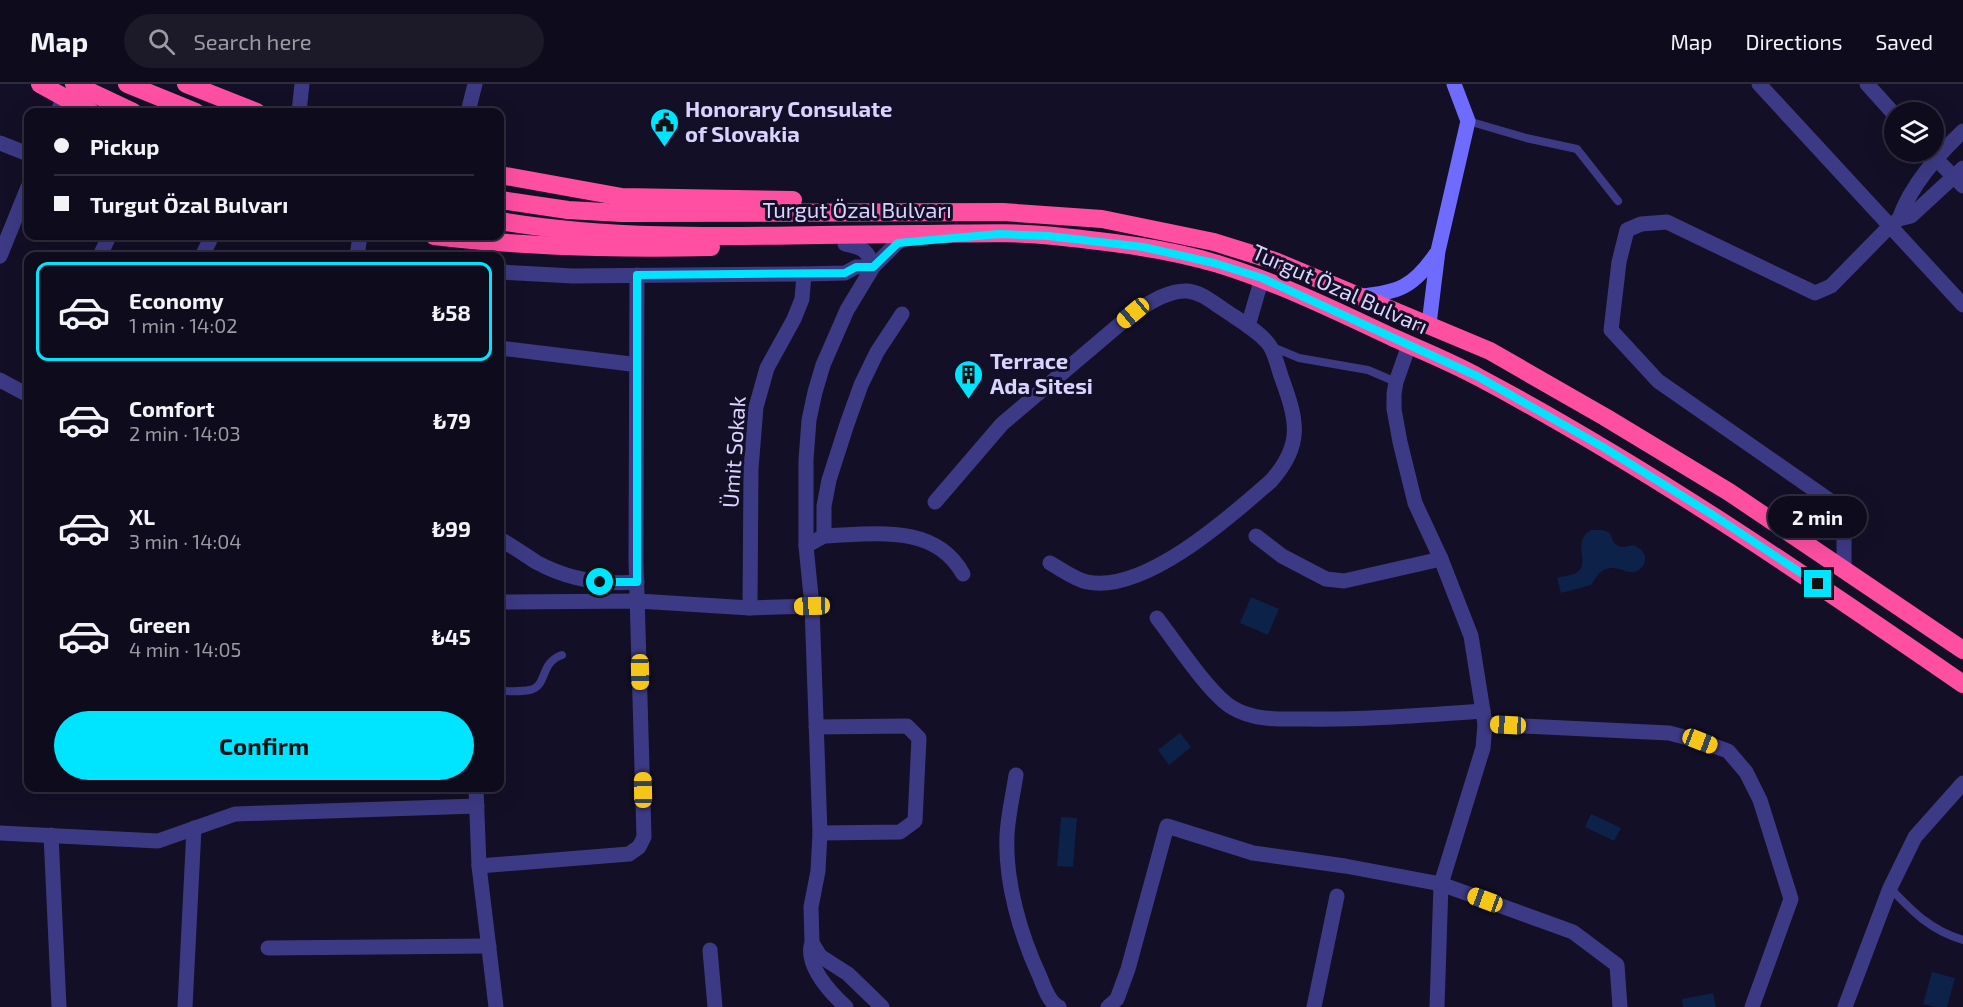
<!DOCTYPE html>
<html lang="en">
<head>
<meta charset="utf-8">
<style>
	body { margin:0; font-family:"Exo 2",sans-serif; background:#1c1929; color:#f1f3f6; height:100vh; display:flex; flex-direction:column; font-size:22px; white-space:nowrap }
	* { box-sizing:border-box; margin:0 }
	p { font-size:20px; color:#9b9ba3 }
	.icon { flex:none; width:33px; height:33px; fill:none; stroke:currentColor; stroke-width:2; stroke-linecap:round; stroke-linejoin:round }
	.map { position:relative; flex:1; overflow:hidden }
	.drawer { position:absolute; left:24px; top:168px; width:480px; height:540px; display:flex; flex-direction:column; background:#0e0b1c; border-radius:12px; box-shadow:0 6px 24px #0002,0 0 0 2px #2e2b3b }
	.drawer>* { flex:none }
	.hud { position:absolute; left:24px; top:24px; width:480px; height:132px; border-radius:12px; box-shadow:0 6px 24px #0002,0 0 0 2px #2e2b3b; display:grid; align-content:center; height:132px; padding:0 30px; background:#0e0b1c }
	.controls { position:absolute; left:1884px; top:18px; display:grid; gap:12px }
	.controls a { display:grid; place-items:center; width:60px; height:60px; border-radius:50%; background:#0e0b1c; box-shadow:0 6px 24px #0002,0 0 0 2px #2e2b3b; font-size:30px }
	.end { position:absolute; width:27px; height:27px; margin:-14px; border:8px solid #00e5ff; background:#111; box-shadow:0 0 0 3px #111 }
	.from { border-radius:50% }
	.bubble { position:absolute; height:42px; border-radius:21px; background:#0e0b1c; box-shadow:0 6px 24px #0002,0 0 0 2px #2e2b3b; font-size:20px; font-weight:700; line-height:42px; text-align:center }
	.car { position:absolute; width:18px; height:36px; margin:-18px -9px; border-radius:8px; box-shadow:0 0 4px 2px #0007; background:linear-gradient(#f5c518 24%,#345 0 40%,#f5c518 0 76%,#345 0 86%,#f5c518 0) }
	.hud b { display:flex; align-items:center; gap:21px; height:57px; font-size:22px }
	.hud b+b { border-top:2px solid #2e2b3b }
	.hud i { width:15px; height:15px; background:#f1f3f6 }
	ul { padding:10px 0 0; list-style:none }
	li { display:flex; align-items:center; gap:18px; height:99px; margin:0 12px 9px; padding:0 18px; border:3px solid transparent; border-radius:12px }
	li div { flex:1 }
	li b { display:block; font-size:22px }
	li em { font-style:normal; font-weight:700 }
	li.active { border-color:#00e5ff }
	li>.icon { width:54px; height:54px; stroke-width:1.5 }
	.cta { display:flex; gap:12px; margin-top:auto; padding:12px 30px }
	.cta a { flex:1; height:69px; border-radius:36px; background:#00e5ff; color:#111; font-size:24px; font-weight:700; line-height:69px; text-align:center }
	header { display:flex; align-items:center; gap:36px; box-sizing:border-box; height:84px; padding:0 30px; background:#0e0b1c; border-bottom:2px solid #2e2b3b }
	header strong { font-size:28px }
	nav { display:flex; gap:33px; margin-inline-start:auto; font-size:21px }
	.search { width:420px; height:54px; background:#1c1929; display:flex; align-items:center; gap:15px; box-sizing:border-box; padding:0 21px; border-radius:33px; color:#9b9ba3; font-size:22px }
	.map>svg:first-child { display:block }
	.water { fill:#0c2248 }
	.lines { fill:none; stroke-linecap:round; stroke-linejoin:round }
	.lane { stroke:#3d3a85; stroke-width:8 }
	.street { stroke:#3d3a85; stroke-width:15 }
	.secondary { stroke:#6f6bff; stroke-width:15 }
	.highway { stroke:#ff4fa3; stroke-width:18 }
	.route { stroke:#00e5ff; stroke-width:8 }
	.labels { text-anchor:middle; stroke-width:6; stroke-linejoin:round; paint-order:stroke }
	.poi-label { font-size:22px; font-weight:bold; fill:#d9d4ff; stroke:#130f26; text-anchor:start }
	.street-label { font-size:22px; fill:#d9d4ff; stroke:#130f26 }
</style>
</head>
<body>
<header>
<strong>Map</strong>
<div class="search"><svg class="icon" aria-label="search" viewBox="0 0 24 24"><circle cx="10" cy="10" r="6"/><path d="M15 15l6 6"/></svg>Search here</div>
<nav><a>Map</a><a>Directions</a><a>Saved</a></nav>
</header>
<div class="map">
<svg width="1963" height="923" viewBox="0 0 1963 923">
	<rect width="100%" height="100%" fill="#130f26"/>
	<g class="water">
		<path d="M1591,446H1603L1610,449C1614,463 1620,465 1633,461C1638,463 1642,465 1644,470C1648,479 1641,487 1633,488C1623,489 1617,480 1604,486C1598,489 1595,495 1591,501L1561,509L1557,494C1563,492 1571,492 1576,489C1592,480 1570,458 1591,446Z"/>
		<path d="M1251,513L1279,525L1268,551L1240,539Z"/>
		<path d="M1180,649L1191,663L1169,681L1158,666Z"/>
		<path d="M1591,730L1621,744L1614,757L1585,743Z"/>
		<path d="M1061,733L1077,734L1073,783L1057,782Z"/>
		<path d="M1932,888L1955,894L1947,923H1935L1923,920Z"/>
		<path d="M1713,909L1716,923H1683L1682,915Z"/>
	</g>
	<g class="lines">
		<g class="lane">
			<path d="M1468,37L1526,54L1577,65L1618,117"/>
			<path d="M1270,262L1299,274L1368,286L1396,298"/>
			<path d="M500,607C509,607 520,608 530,606C548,602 539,579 562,571"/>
			<path d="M1890,804C1913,828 1930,846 1963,856"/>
		</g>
		<g class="street">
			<path d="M1759,0L1963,221"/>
			<path d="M1867,0L1894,30"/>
			<path d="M58,28L63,14"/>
			<path d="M299,28L302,0"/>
			<path d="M468,28L475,0"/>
			<path d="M0,59L28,70"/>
			<path d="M1929,68L1963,102"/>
			<path d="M1899,135C1911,101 1937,72 1963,47"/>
			<path d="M845,160C862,163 868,166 873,183"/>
			<path d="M0,172L28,103"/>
			<path d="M100,172L109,152"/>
			<path d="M202,172L212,152"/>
			<path d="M357,172L360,152"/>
			<path d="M500,188L573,192L804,190L845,189L856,183H873"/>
			<path d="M1248,242L1262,194"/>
			<path d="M1409,261L1396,298L1394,310V325L1400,358L1415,419L1441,475L1471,552L1485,640L1483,664L1441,800L1437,923"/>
			<path d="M500,264L631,280"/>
			<path d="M0,296L28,311"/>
			<path d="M935,418L1002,340L1133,229C1148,220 1168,206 1187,207C1201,208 1212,218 1223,225C1237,235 1261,248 1270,262C1275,270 1278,283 1281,292C1297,336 1304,360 1271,397C1230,433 1144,510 1087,498C1074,495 1061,485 1050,479"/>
			<path d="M824,452C873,450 935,439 963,490"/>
			<path d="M1256,452L1282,472L1326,495L1344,497L1441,475"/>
			<path d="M500,455C512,462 524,470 536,478C567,495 602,501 637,498"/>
			<path d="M806,462L824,452V422L829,396L847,340L861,301L877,268L902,230"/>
			<path d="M1844,485V442L1829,416L1658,297L1611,246L1619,178L1627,146L1641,140L1667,138L1815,209L1831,202L1889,143L1899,135L1911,132L1963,84"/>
			<path d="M500,518L638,517L750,524L812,522"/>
			<path d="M750,524L751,385L756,323L767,284L794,235L802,215L804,190"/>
			<path d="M1157,534C1175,557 1210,611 1233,624C1255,637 1281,635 1305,635C1364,636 1424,631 1483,627"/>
			<path d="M1485,640L1669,649L1700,657L1728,667L1746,688L1760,716L1791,815L1752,923"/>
			<path d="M816,643L907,642L919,654L915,737L900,748L820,749"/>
			<path d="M1016,691C1013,711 1008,731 1007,751C1005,798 1020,850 1040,893C1044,903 1049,919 1059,923"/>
			<path d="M476,704L479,782L496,923"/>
			<path d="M0,749L158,757L235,730L477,722"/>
			<path d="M51,751L59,923"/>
			<path d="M479,782L629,770L639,763L644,753L636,476L637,191"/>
			<path d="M811,862C807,884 831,909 846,923"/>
			<path d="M268,864L489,862"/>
			<path d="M710,866L715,923"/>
			<path d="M185,923L194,744"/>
			<path d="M882,923L848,890L820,872L812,859L811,823L818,787L820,749L812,522L806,462V376L809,336L815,308L823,281L847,226L873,183L898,158"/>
			<path d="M1108,923L1117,915L1128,885L1167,742L1253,769L1345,782L1441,800L1573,848L1617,881L1620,923"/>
			<path d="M1314,923L1337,812"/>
			<path d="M1845,923L1890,804L1915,753L1963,699"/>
		</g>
		<g class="secondary">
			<path d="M1360,212C1399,209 1414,202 1436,170"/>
			<path d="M1429,240L1438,167L1468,37L1454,0"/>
		</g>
		<g class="highway">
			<path d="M40,0L91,28"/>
			<path d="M74,0L133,28"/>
			<path d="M127,0L196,28"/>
			<path d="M186,0L257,28"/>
			<path d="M500,91L622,113L793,116"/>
			<path d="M500,116L568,126L622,129L1003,128L1102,135L1214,158L1275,177L1490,267L1605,333L1729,408L1963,566"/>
			<path d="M500,137C638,160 780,150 919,150C964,150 1010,147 1054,152C1110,158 1165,164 1218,180C1279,199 1337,227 1394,254C1423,267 1453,279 1480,294C1649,384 1806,492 1963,600"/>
			<path d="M434,152C526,163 618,165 711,163"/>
		</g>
	</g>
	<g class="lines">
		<path class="route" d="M600,498H637V191L845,189L856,183H873L898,159L999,150L1048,152L1143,163L1214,179L1262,194L1477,292L1603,363L1713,431L1818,500"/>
	</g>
	<defs>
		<symbol id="civic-pin" viewBox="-11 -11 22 30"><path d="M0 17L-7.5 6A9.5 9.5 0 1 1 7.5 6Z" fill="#00e5ff" stroke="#130f26"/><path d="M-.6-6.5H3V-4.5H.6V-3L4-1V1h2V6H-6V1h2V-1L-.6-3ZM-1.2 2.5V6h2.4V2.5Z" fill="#111"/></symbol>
		<symbol id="building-pin" viewBox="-11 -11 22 30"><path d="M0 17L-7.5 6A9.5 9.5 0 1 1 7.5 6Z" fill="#00e5ff" stroke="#130f26"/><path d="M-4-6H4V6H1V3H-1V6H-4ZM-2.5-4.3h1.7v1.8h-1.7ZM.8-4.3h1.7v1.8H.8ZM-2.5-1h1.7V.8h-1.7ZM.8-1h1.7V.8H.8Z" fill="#111"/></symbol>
	</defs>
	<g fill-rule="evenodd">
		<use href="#civic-pin" x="648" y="22" width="33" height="45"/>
		<use href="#building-pin" x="952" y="274" width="33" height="45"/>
	</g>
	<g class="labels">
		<g class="poi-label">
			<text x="685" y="33">Honorary Consulate<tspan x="685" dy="25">of Slovakia</tspan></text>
			<text x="990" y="285">Terrace<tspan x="990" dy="25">Ada Sitesi</tspan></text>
		</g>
		<g class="street-label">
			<text x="857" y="134">Turgut Özal Bulvarı</text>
			<text transform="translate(1340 205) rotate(24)" y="8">Turgut Özal Bulvarı</text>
			<text transform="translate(734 368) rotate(-86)" y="8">Ümit Sokak</text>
		</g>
	</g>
</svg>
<div class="controls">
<a><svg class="icon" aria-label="layers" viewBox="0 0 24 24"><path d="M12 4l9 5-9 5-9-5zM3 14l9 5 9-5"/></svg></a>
</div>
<i class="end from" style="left:600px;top:498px"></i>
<i class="end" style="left:1818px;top:500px"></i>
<div class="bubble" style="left:1768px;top:412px;width:99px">2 min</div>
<i class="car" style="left:1133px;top:229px;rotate:230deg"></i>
<i class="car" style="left:812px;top:522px;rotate:268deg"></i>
<i class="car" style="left:640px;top:588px;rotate:179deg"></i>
<i class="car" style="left:1508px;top:641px;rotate:273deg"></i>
<i class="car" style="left:1700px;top:657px;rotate:111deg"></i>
<i class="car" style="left:643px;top:706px;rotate:359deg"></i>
<i class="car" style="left:1485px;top:816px;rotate:290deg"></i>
<div class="hud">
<b><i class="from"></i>Pickup</b>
<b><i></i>Turgut Özal Bulvarı</b>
</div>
<section class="drawer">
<ul>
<li class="active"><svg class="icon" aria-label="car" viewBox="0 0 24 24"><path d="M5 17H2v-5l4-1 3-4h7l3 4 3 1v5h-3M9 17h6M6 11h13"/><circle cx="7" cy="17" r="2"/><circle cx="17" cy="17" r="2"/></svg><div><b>Economy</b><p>1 min · 14:02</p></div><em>₺58</em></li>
<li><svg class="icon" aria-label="car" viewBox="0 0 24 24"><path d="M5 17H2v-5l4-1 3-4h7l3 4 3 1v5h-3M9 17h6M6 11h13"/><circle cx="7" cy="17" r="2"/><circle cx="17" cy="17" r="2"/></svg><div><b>Comfort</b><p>2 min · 14:03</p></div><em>₺79</em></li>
<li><svg class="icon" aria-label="car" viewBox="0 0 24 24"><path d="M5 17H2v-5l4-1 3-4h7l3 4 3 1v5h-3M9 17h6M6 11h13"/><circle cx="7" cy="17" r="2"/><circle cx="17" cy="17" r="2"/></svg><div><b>XL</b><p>3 min · 14:04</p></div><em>₺99</em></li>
<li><svg class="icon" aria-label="car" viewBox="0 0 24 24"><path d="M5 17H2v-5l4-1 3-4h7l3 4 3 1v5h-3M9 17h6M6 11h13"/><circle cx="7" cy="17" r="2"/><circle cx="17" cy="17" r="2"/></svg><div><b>Green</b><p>4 min · 14:05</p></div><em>₺45</em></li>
</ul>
<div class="cta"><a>Confirm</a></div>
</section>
</div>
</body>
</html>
